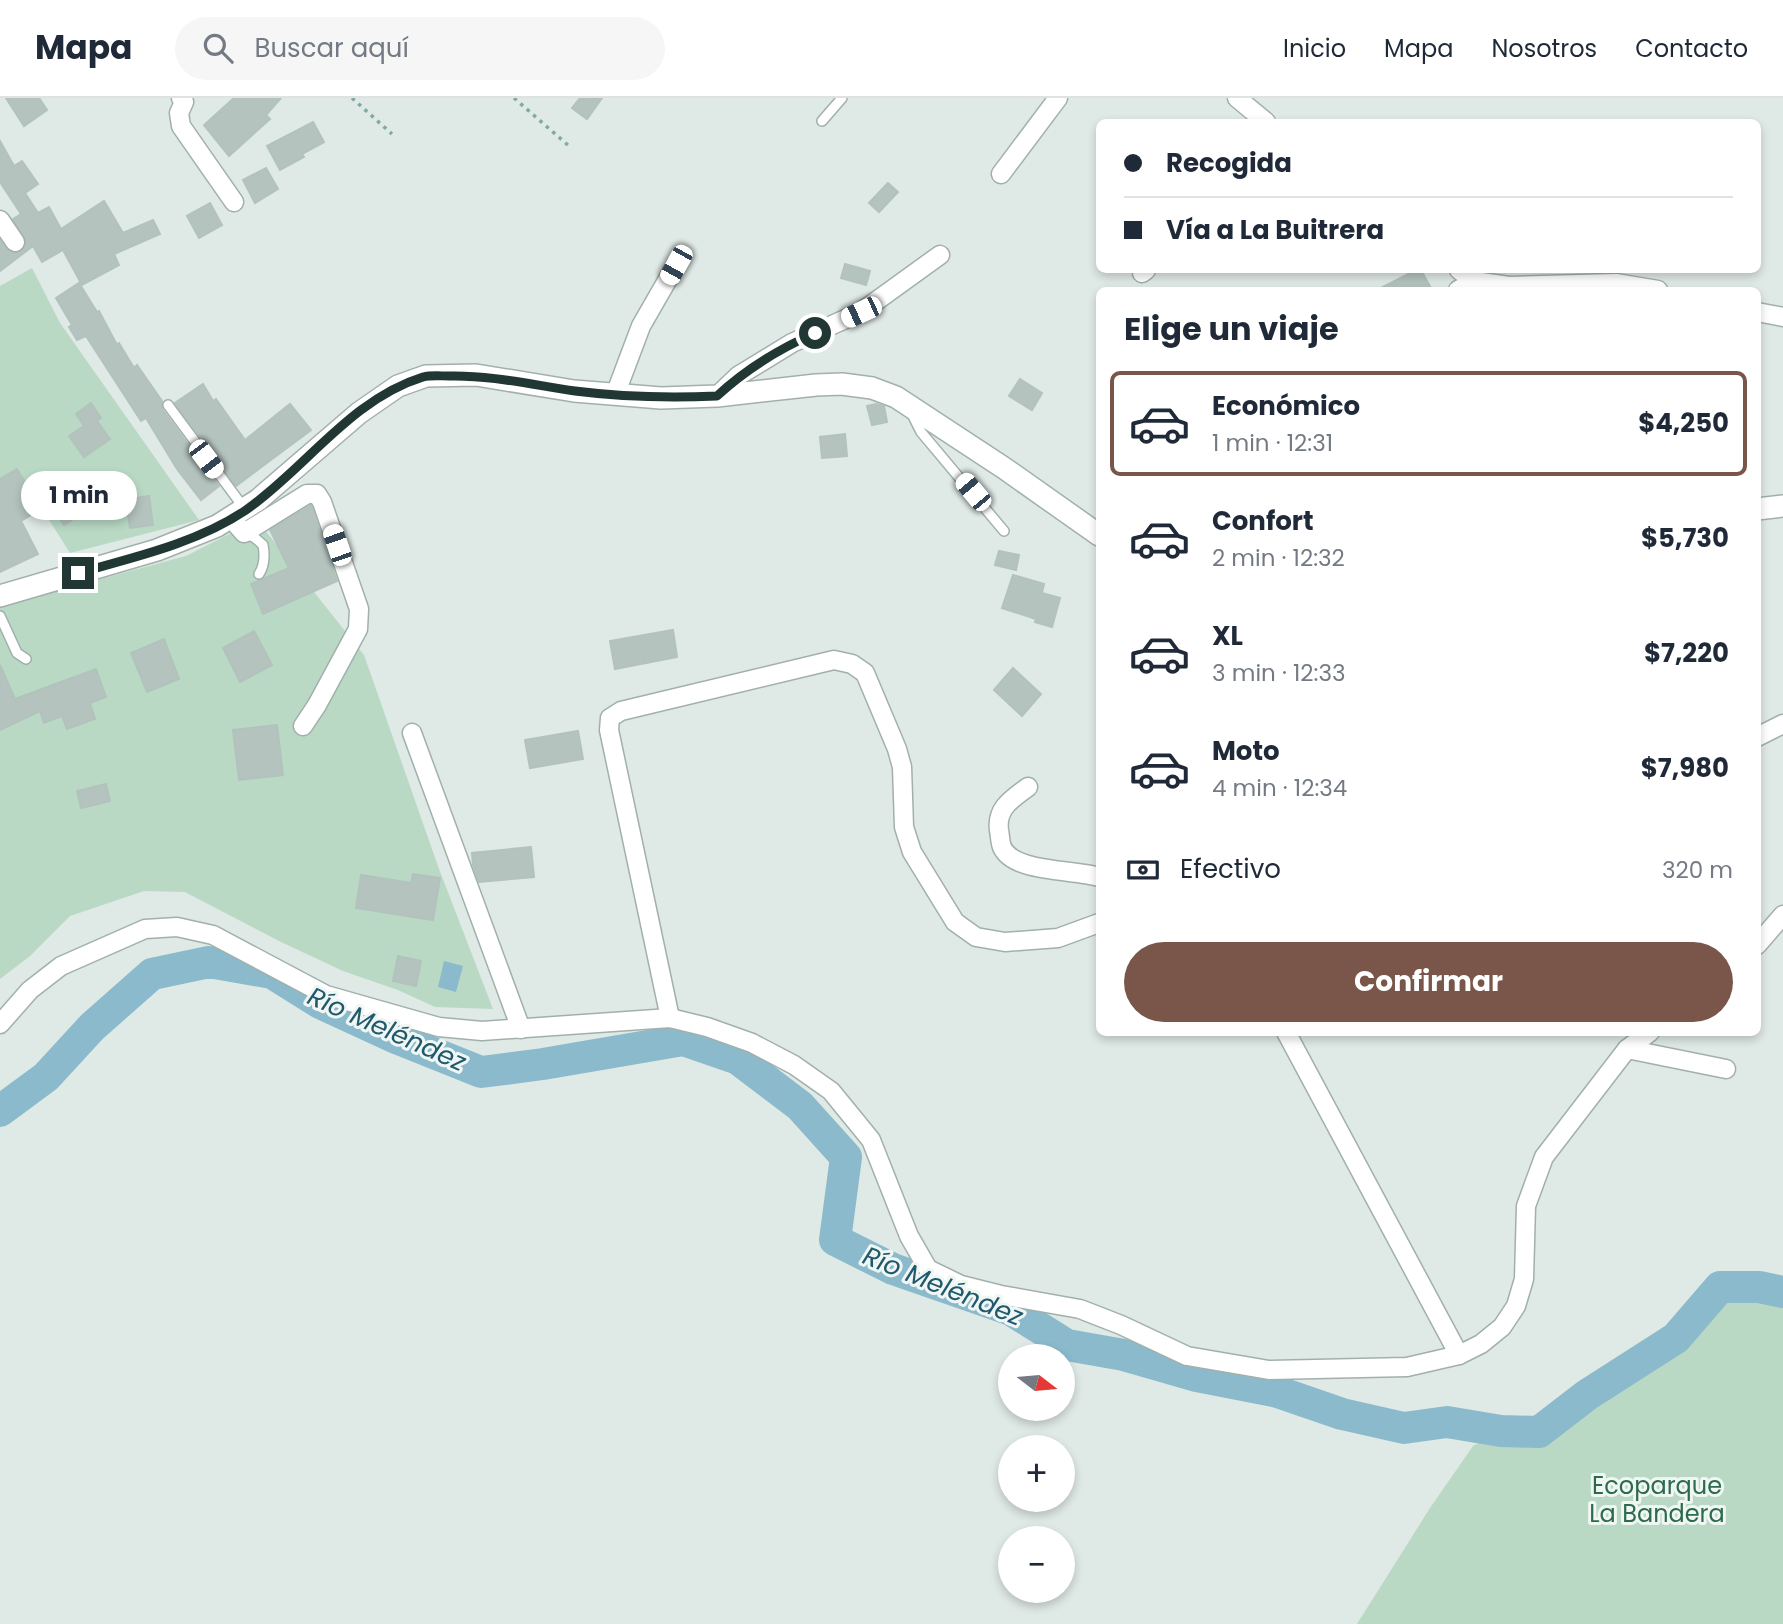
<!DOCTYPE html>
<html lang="es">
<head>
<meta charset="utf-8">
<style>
	body { margin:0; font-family:Poppins,sans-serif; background:#f6f6f7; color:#1f2937; height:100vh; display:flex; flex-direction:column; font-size:26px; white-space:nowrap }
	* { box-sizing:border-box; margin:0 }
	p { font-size:23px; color:#747a83 }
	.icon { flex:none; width:38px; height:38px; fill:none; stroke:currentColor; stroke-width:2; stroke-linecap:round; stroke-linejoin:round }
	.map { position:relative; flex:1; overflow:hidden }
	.side { position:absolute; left:1096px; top:189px; width:665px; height:749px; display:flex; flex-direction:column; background:#fff; border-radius:10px; box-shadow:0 4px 10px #0003 }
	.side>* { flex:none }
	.guide { position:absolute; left:1096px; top:21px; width:665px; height:154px; border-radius:10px; box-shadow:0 4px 10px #0003; display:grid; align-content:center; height:154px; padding:0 28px; background:#fff }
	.needle { width:46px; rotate:106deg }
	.buttons { position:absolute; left:998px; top:1246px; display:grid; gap:14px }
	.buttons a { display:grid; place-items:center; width:77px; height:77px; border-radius:50%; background:#fff; box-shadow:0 4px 10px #0003; font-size:35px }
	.end { position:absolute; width:32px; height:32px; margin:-16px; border:9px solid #213734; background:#fff; box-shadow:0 0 0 4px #fff }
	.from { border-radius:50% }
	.bubble { position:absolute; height:49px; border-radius:24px; background:#fff; box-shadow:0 4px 10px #0003; font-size:23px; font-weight:700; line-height:49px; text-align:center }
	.car { position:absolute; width:21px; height:42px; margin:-21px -10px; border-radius:9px; box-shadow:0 0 5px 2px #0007; background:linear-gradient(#fff 24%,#345 0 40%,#fff 0 76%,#345 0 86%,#fff 0) }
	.guide b { display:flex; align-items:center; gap:24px; height:66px; font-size:26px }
	.guide b+b { border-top:2px solid #e0e1e3 }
	.guide i { width:18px; height:18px; background:#1f2937 }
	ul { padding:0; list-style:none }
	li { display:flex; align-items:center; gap:21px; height:105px; margin:0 14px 10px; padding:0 14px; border:4px solid transparent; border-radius:10px }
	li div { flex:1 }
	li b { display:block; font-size:26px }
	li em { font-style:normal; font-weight:700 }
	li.selected { border-color:#795649 }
	li>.icon { width:63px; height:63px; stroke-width:1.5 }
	h2 { padding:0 28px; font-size:32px; line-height:84px }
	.pay { display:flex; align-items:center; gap:18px; height:77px; padding:0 28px; font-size:26px }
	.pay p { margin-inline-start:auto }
	.cta { display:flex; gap:14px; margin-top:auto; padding:14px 28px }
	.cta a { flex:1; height:80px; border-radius:42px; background:#795649; color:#fff; font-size:28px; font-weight:700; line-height:80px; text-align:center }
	header { display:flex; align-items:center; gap:42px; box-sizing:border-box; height:98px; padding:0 35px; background:#fff; border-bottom:2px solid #e0e1e3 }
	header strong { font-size:33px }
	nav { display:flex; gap:38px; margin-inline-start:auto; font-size:24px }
	.search { width:490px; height:63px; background:#f6f6f7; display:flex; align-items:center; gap:18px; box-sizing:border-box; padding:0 24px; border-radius:38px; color:#747a83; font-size:26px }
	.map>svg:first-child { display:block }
	.green { fill:#b9d9c5 }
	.water { fill:#8abacb }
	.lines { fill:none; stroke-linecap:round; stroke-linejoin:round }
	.river { stroke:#8abacb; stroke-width:32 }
	.building { fill:#b4c3be; stroke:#b2c2bd; stroke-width:2 }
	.service-casing { stroke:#a2b0ac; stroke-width:12 }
	.minor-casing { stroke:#a2b0ac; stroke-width:21 }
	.tertiary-casing { stroke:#a2b0ac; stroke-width:24 }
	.path { stroke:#81aaa2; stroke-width:3.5; stroke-dasharray:3.5 5; stroke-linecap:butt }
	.service { stroke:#fff; stroke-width:9 }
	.minor { stroke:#fff; stroke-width:18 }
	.tertiary { stroke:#fff; stroke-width:21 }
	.route { stroke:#213734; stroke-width:9 }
	.labels { text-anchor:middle; stroke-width:6; stroke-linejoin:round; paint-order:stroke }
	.park-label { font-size:24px; fill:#2e6b4c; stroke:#eff6f3 }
	.water-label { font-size:26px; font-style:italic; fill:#20596e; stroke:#eff6f3 }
</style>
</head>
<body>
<header>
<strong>Mapa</strong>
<div class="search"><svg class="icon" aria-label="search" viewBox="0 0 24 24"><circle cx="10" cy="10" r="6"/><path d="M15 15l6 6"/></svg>Buscar aquí</div>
<nav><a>Inicio</a><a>Mapa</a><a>Nosotros</a><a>Contacto</a></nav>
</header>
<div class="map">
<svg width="1783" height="1526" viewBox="0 0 1783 1526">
	<rect width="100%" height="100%" fill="#dfe9e5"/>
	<g class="green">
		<path d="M32,170L60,225L199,422L70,455L17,371L0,381V188Z"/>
		<path d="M257,422L364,557L439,771L493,911L435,909L398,892L343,873L279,843L185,794L144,793L70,818L30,858L0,881V508L186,458Z"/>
		<path d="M1720,1189H1759L1783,1194V1526H1357L1430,1410L1473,1348L1501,1333L1539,1334L1587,1297L1676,1240Z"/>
	</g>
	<path class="water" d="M444,863L463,868L456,894L438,889Z"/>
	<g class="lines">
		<path class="river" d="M0,1013L46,979L92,929L152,876L209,864L272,875L320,905L396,940L481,974L543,966L683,942L738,961L800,1008L846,1059L835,1142L893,1171L1011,1212L1067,1247L1124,1257L1197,1278L1278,1294L1342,1316L1404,1330L1447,1324L1501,1333L1539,1334L1587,1297L1676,1240L1720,1189H1759L1783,1194"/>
	</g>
	<g class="building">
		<path d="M6,0H39L47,12L24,28Z"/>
		<path d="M234,0H281L266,17L270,21L229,58L204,27Z"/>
		<path d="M580,0H602L587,21L572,10Z"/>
		<path d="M313,24L324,44L302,56L304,59L280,72L267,48Z"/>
		<path d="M0,43L14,68L22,63L38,86L25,95L38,115L49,109L61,131L104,103L123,135L153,122L160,136L114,156L119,167L82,187L63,152L42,164L33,148L0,173V142L6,151L15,155L22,153L26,144L13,121L21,116L0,84Z"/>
		<path d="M266,70L278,91L255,105L243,82Z"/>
		<path d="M888,85L898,94L879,114L869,105Z"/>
		<path d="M210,105L222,127L199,140L187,118Z"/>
		<path d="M845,166L870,173L866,187L841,180Z"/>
		<path d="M1416,172H1421L1432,192H1377Z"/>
		<path d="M79,185L97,214L99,213L117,247L119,245L134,270L137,267L162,303V311L219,388L201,402L177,371L146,320L141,323L86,238L77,242L69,229L72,227L56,200Z"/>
		<path d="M1020,281L1042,295L1032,312L1009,298Z"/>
		<path d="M203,286L213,303L216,301L245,342L290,306L311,332L236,388L175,305Z"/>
		<path d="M91,305L101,320L97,323L110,341L84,359L69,338L84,328L76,316Z"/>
		<path d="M876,306L884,308L887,324L872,327L867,308Z"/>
		<path d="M845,336L847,358L822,360L820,339Z"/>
		<path d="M17,371L41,411L21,423L38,456L0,474V381Z"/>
		<path d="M110,378L124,389L111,406L97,395Z"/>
		<path d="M73,379L93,408L64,427L45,398Z"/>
		<path d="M124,389L137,400L149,398L153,427L130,430Z"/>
		<path d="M311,407L337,483L263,516L251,486L289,470L270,432Z"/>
		<path d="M999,453L1019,457L1016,472L995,467Z"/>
		<path d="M1013,477L1044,486L1042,495L1060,500L1052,529L1035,524L1036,521L1002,510Z"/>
		<path d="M673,532L677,559L615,571L610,543Z"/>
		<path d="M254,533L272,567L240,584L223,550Z"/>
		<path d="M164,541L179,581L147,594L131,555Z"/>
		<path d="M0,567L15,601L96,571L106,599L90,605L95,621L67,631L62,618L44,625L40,613L0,632Z"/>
		<path d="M1013,570L1041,596L1022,618L994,592Z"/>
		<path d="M277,627L283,677L239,682L233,632Z"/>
		<path d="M578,633L583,661L530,670L525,642Z"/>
		<path d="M106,686L110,703L81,710L77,693Z"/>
		<path d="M531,749L534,779L479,784L473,767L472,755Z"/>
		<path d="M413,776L440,780L433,822L356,810L361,777L411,785Z"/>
		<path d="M398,858L421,863L416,888L393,883Z"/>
	</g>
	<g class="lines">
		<defs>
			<g id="service">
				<path d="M822,23L842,0"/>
				<path d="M168,307L244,410"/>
				<path d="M912,316L921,334L1004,433"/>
				<path d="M244,435L255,440L263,447C265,458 265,467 259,476"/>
				<path d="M0,518L17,555L26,561"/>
			</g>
			<g id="minor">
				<path d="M181,0L184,4L179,15L181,28L234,104"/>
				<path d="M1237,0L1266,24"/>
				<path d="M1001,76L1058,0"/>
				<path d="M0,122L15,144"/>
				<path d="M1459,172L1474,183L1509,188L1616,185L1658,192"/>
				<path d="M1142,175L1146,172"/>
				<path d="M1458,192L1474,183"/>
				<path d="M1757,214L1783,219"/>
				<path d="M615,297L641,228L676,167"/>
				<path d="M717,298L738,278L792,245L861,214L940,157"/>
				<path d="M231,420L244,435L307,396H317L322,404L359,511L358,531L317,607L303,628"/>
				<path d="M412,635L521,931"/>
				<path d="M1757,639L1783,626"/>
				<path d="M1028,689C1012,701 996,710 999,732C1000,737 1000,744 1002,749C1013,775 1074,771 1099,779"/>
				<path d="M1757,847L1783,817"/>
				<path d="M670,920L609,632L610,620L621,613L834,562L852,566L865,575L897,651L902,669L904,729L912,754L955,824L976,839L1005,844L1058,840L1099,825"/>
				<path d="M0,926L30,892L61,868L145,831L177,829L213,837L326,897L439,929L482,933L670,920L707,929L752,945L794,967L831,993L871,1042L909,1138L928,1171L961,1187L1001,1197L1080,1211L1121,1227L1187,1258L1269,1272L1407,1269L1459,1257L1481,1246L1502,1229L1516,1208L1524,1181L1526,1108L1544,1059L1627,951L1650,934"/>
				<path d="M1286,934L1459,1257"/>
				<path d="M1627,951L1726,971"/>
			</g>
			<g id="tertiary">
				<path d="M1757,411L1783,408"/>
				<path d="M0,498L157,452L217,428L258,402L359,315L398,288L426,278L476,277L574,293L661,300L717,298L816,287L842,286L872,290L896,299L1004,370L1099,437"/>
			</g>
		</defs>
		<use href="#service" class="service-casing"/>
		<use href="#minor" class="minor-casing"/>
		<use href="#tertiary" class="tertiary-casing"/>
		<g class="path">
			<path d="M352,0L392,36"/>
			<path d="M514,0L569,48"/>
		</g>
		<use href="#service" class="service"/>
		<use href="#minor" class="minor"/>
		<use href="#tertiary" class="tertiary"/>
	</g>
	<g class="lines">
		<path class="route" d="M78,475C135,459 197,445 246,412C305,371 351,301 423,279C431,277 440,278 449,278C491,277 533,287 575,293C622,299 669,300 717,298C746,271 779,251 815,235"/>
	</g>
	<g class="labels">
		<g class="park-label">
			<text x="1657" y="1396">Ecoparque<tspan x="1657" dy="28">La Bandera</tspan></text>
		</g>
		<g class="water-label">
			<text transform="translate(387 931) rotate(24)" y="9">Río Meléndez</text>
			<text transform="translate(943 1188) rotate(22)" y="9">Río Meléndez</text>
		</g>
	</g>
</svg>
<div class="buttons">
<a><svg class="needle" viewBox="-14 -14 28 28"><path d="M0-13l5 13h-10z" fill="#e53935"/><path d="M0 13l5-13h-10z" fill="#747a83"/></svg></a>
<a>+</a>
<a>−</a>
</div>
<i class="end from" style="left:815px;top:235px"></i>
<i class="end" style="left:78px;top:475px"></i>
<div class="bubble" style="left:21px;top:373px;width:116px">1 min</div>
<i class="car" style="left:676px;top:167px;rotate:209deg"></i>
<i class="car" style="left:861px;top:214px;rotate:245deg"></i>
<i class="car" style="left:206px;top:361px;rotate:143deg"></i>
<i class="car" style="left:973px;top:394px;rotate:320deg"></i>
<i class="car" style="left:337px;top:447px;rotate:341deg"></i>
<div class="guide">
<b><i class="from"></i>Recogida</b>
<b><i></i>Vía a La Buitrera</b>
</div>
<section class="side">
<h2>Elige un viaje</h2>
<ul>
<li class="selected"><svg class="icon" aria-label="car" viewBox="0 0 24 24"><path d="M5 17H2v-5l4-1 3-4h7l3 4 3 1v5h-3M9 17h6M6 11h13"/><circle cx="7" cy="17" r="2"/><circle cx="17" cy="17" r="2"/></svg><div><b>Económico</b><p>1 min · 12:31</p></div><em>$4,250</em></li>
<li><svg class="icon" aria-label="car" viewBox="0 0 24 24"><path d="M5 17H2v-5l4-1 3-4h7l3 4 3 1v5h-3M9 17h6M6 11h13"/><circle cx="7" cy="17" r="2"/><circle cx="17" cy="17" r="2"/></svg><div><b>Confort</b><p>2 min · 12:32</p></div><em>$5,730</em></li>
<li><svg class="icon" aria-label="car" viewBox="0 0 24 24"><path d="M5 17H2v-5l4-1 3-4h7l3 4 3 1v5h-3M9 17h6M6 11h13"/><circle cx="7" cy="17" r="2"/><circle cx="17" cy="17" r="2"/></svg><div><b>XL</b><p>3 min · 12:33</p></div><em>$7,220</em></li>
<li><svg class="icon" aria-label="car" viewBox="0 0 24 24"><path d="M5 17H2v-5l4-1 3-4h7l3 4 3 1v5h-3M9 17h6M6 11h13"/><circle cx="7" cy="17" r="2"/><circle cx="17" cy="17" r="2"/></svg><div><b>Moto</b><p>4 min · 12:34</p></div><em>$7,980</em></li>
</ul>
<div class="pay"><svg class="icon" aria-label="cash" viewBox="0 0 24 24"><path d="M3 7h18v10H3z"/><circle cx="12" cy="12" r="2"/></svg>Efectivo<p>320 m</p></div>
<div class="cta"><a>Confirmar</a></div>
</section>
</div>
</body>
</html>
